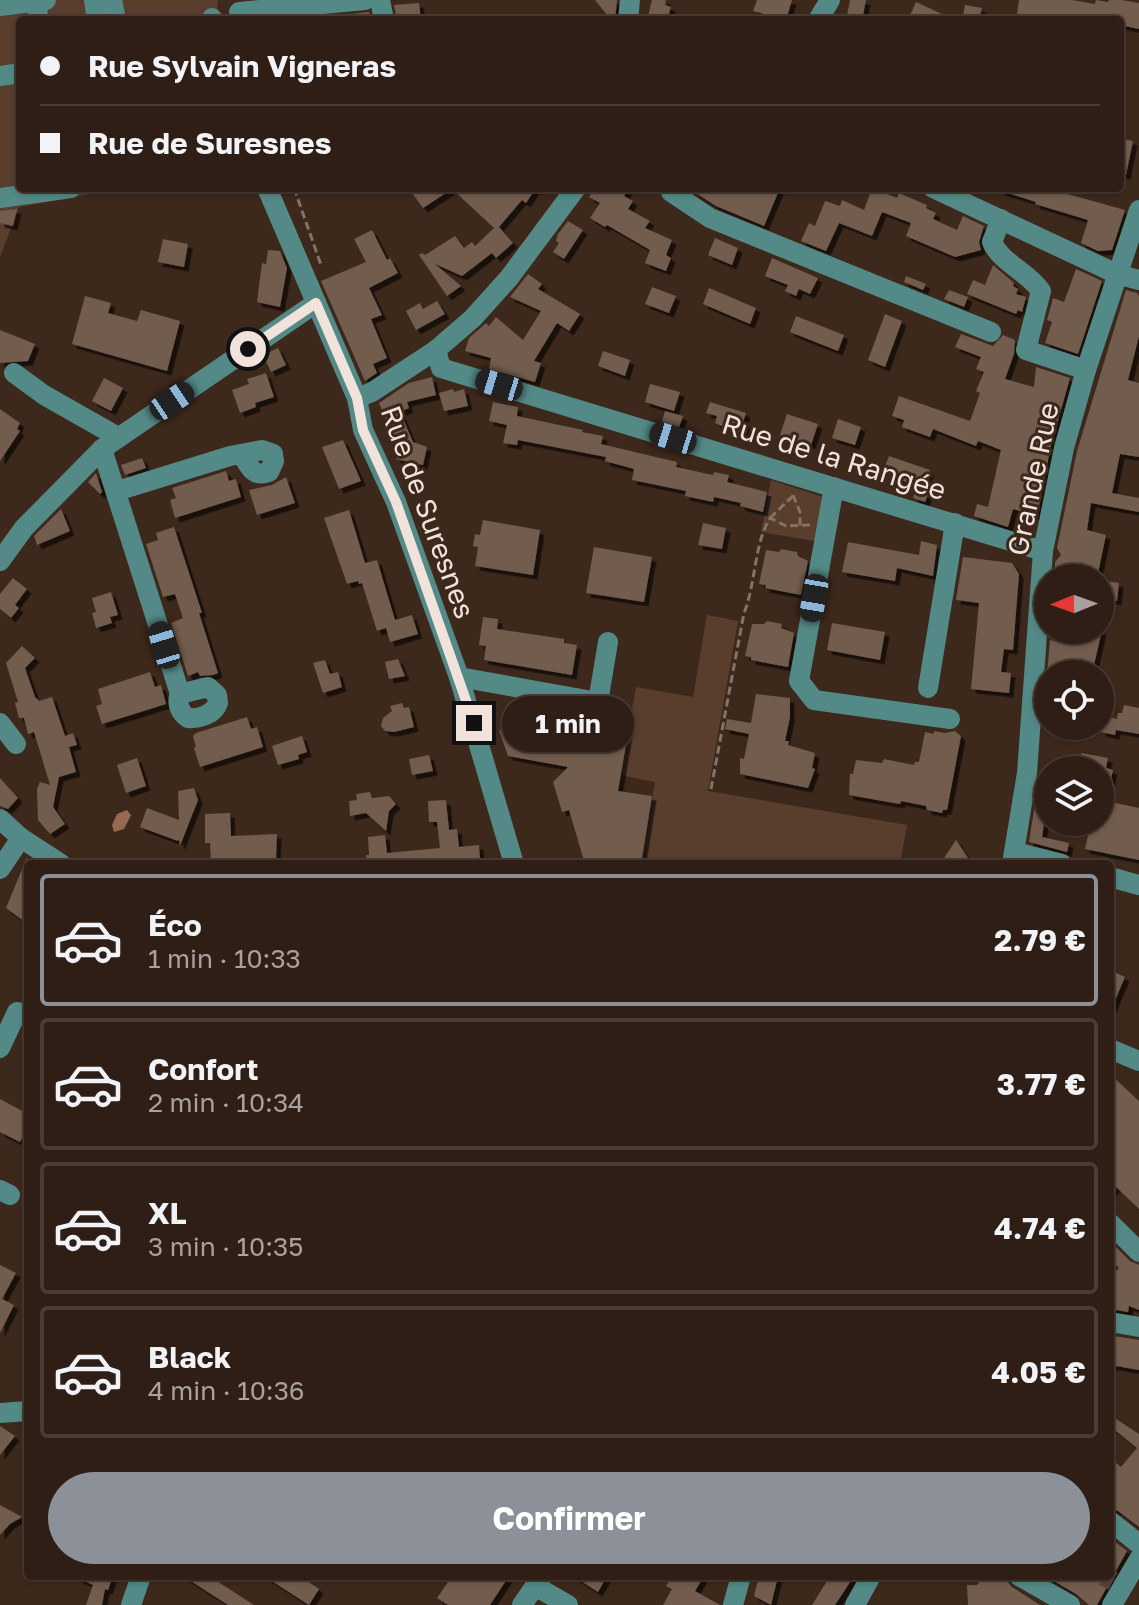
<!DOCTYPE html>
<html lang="fr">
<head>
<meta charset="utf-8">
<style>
	body { margin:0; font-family:"Golos Text",sans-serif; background:#36271e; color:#f1f3f6; height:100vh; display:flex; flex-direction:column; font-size:30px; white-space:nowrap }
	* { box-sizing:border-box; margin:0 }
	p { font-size:26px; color:#a7a2a0 }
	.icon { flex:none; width:44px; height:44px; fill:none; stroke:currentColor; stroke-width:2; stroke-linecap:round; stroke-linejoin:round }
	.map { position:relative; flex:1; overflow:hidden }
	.side { position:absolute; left:24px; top:860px; width:1090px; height:720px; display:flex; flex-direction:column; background:#2e1e15; border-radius:8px; box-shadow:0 2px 6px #0004,0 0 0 2px #493c34 }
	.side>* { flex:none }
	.top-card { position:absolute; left:16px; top:16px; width:1108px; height:176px; border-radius:8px; box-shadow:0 2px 6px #0004,0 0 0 2px #493c34; display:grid; align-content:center; height:176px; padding:0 24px; background:#2e1e15 }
	.needle { width:52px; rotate:269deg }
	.buttons { position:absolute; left:1034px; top:564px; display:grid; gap:16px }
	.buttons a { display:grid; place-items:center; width:80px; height:80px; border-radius:50%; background:#2e1e15; box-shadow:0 2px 6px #0004,0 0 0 2px #493c34; font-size:40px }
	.end { position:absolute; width:36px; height:36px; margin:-18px; border:10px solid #f1e3db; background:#111; box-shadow:0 0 0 4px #111 }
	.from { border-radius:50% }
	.bubble { position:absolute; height:56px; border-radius:28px; background:#2e1e15; box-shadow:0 2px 6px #0004,0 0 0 2px #493c34; font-size:26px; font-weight:700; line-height:56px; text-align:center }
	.car { position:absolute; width:24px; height:48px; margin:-24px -12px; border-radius:10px; box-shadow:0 0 6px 2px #0007; background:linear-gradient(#222 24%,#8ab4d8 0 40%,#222 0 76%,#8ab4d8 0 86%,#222 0) }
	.top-card b { display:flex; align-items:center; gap:28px; height:76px; font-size:30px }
	.top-card b+b { border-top:2px solid #493c34 }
	.top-card i { width:20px; height:20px; background:#f1f3f6 }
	ul { padding:14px 0 0; list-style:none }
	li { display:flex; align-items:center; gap:24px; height:132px; margin:0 16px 12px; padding:0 8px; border:4px solid #493c34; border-radius:8px }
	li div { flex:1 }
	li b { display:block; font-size:30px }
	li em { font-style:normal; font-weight:700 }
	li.current { border-color:#8c9099 }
	li>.icon { width:72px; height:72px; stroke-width:1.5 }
	.action { display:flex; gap:16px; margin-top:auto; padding:16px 24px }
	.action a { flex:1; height:92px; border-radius:48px; background:#8c9099; color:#fff; font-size:32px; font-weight:700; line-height:92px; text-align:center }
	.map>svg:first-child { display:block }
	.green { fill:#593e2e }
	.water { fill:#966950 }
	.building { fill:#725b4d; filter:url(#shadow) }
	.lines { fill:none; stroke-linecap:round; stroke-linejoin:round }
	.minor-tunnel { stroke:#584439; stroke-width:20; stroke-dasharray:20 10; stroke-linecap:butt }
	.path { stroke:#847267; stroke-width:3; stroke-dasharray:8 4; stroke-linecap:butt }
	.minor { stroke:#538986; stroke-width:20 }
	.route { stroke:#f1e3db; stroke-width:10 }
	.labels { text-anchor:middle; stroke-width:6; stroke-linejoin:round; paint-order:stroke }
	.street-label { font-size:28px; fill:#f1e3db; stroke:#3d281c }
</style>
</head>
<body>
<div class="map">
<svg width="1139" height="1605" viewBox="0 0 1139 1605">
	<defs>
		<filter id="shadow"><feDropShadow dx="4.5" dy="4.5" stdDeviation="0" flood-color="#0009"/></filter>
	</defs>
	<rect width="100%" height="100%" fill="#3d281c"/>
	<g class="green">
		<path d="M0,0H218L216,20H20V188H108L101,192L19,207L0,257Z"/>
		<path d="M771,480L826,498L820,542L761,532Z"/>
		<path d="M707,615L738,621L708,791L907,825L900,864H641L655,782L620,775L636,687L693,697Z"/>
	</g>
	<path class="water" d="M127,810L131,815L124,829L114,832L112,825L117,814Z"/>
	<g class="building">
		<path d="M595,0H617L615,20H611Z"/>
		<path d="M652,0H666L665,5L671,7L667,20H647Z"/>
		<path d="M757,0H792L786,20H762L764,14L753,11Z"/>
		<path d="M850,0H866L862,20H846Z"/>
		<path d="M1019,0H1072L1095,4L1096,0L1108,2L1109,0H1122L1139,3V29L1120,25V20H1016Z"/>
		<path d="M916,2L955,20H908Z"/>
		<path d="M419,3L421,20H397L394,5Z"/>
		<path d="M965,5L982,8L979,20H962Z"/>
		<path d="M369,12L371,20H333L332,16Z"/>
		<path d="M1120,138L1133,141L1126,175L1120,174Z"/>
		<path d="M423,188H536L526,203L522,200L499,227L513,243L496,258L492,253L462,276L435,264L461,286L447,296L419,255L422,253L425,255L455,236L464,248L472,242L475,246L494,228L452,189L423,208L412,193Z"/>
		<path d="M595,188H629L624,196L633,201L628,209L650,221L645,228L672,240L666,255L671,258L666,271L645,263L650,250L607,225L605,227L590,218L600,203L589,197Z"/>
		<path d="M696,188H780L764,226L716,206L694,192Z"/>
		<path d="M872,188L897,198L899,193L927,205L926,208L936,213L933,219L957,230L963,216L984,226L979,242L981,250L955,257L906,236L911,223L882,212L872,236L839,223L826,251L801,241L809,223L815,226L825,201L840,206L842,200L864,210Z"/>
		<path d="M1001,188H1046L1125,210L1112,250L1098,251L1081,243L1088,220L1035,204L1036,202L1001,191Z"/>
		<path d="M17,209L13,226L0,223V211Z"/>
		<path d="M568,221L583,230L564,259L553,252L559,243L556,241L558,234Z"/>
		<path d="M372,230L387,260L390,258L398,273L369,288L382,315L371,319L387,358L373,364L377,373L365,381L321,281L366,262L354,239Z"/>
		<path d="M715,238L738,248L732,265L708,255Z"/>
		<path d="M163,239L188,244L184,267L158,262Z"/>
		<path d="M268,250L280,251L287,268L280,307L257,302L262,263L266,264Z"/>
		<path d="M772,258L818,278L810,294L799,289L796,296L785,291L788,285L765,276Z"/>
		<path d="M993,265L1014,283L1013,286L1018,289L1016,294L1026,297L1022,312L1018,310L1016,314L967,294L973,280L985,285Z"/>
		<path d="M1076,269L1102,281L1078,354L1045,343L1052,322L1047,320L1053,298L1064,302Z"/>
		<path d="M528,274L542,284L538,289L580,314L569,331L557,323L534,361L541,363L535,382L489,369L491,358L465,351L469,338L486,323L489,326L496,317L523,340L541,311L510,297Z"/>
		<path d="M906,276L926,284L923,290L904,282Z"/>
		<path d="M652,287L676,296L669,313L645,304Z"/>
		<path d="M709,288L756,308L750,324L703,304Z"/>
		<path d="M949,290L968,297L964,307L944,299Z"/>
		<path d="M1126,290L1137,293L1139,296V336L1128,380L1139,383V457L1120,454L1112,493L1139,498V512L1091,503L1087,530L1106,535L1097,578H1076V575L1055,571V562L1061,555L1057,548L1077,451Z"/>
		<path d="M85,296L111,303L108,313L137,321L141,310L180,321L167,371L72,344Z"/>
		<path d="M437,301L445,314L416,330L406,311L420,303L423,309Z"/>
		<path d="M885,314L902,321L885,367L868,360Z"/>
		<path d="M796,316L844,335L838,351L790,332Z"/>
		<path d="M0,330L35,344L28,361L0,363Z"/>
		<path d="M961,334L993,346L1003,335L1015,340L1014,354L1005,379L1034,387L1036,367L1070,378L1051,445L1037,516L1013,509L1008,527L974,516L977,504L988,507L1001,450L978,441L976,446L933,429L930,437L902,427L904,420L892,416L899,396L970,421L980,393L976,391L984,372L976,369L981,357L955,347Z"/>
		<path d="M278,348L286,365L271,372L263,355Z"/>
		<path d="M603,351L630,360L625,376L598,366Z"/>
		<path d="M266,373L274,397L255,403L256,407L240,413L232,390L249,384L247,379Z"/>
		<path d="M432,377L436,395L407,402L409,408L400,412L413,442L427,447L423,465L396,459L399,444H396L379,403L409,383Z"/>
		<path d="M104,378L123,388L111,411L92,401Z"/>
		<path d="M650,384L680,392L674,411L645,402Z"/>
		<path d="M453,389L454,392L464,389L468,406L444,411L439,393Z"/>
		<path d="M493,402L518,407L517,416L583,430L582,432L603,436L601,444L677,462L676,467L713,475L714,472L729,475L727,482L767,492L763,512L740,506L741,503L714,497L713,502L685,496L686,491L632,480L634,469L605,461L606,457L518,440L517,445L503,443L507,425L489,421Z"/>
		<path d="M710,402L746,413L743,422L748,425L745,436L715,423L717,416L706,413Z"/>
		<path d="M0,409L20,423L17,429L20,431L0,461Z"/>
		<path d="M665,411L683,416L679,427L662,422Z"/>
		<path d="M787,414L818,424L811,445L780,435Z"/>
		<path d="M838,419L861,427L855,445L832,438Z"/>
		<path d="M343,440L361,481L339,489L322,447Z"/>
		<path d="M889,456L930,470L923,488L892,477L884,469Z"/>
		<path d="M142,458L146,468L125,475L121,465Z"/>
		<path d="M226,471L229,481L236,479L241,497L175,518L170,500L176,498L172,488Z"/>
		<path d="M96,473L102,492L100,494L88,482Z"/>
		<path d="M286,477L295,503L257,515L249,490L272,485Z"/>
		<path d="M917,486L930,490L925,502L913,498Z"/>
		<path d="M61,509L70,531L37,545L34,536Z"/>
		<path d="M349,510L365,563L377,560L395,620L412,615L418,634L390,642L386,628L377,631L362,583L359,584L358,581L347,584L324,518Z"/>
		<path d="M483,520L540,530L533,575L475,566L478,547L473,546L475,534L480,535Z"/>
		<path d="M703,523L726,528L722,549L698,545Z"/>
		<path d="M174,527L202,613H199L218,673L213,675L200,676L198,672L188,676L171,623L183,618L175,594L163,597L146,544L158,540L156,533Z"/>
		<path d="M921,541L937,545L933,576L897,568L895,581L842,572L848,542L919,555Z"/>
		<path d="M594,547L652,557L644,602L586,593Z"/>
		<path d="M781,549L797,552L798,556L808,561L801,595L765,588L766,585L759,584L766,550L779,552Z"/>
		<path d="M963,557L1012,563L1019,574L1013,650L1004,649L1001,672L1011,673L1009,693L971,689L979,603L956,600Z"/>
		<path d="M13,578L27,589L15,605L19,608L11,618L0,609V594Z"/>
		<path d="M1100,580L1119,583L1117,601L1100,597Z"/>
		<path d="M111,592L118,615L110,617L112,623L96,628L92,613L96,612L92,598Z"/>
		<path d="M483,617L498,619L497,629L564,639V643L577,645L572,675L484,660L486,646L479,645Z"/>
		<path d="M767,621L782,624L781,628L794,633L788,667L751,660V657L745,656L752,624H764Z"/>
		<path d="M832,623L885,632L880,660L827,650Z"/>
		<path d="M1080,630H1102L1092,674H1047L1050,640L1074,645L1076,634L1079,635Z"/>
		<path d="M22,646L35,658L25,668L35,697L39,701L52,697L65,736L73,733L77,745L69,747L76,772L59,777L53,807L65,824L50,834L38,820L37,789L40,782L50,785L34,732L28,734L24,718H19L15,703L18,702L6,663Z"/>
		<path d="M398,659L405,676L389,679L385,662Z"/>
		<path d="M325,660L330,674L338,672L342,687L323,693L313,663Z"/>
		<path d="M150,672L155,687L161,685L166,704L102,724L96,706L102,704L98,689Z"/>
		<path d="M756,694L790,698V717L785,741H789L788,745L815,753L812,768L815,769L808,788L740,774V758L744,759L749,734L725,729L727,719L751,723Z"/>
		<path d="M515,700L596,715L607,711L631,715L618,791L652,796L641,864H585L569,810L562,812L553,782L568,767L508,756L499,730L510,732Z"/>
		<path d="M402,703L404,708L409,707L414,727L394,732L385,731L381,726L383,718L392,711L390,706Z"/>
		<path d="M1124,705L1139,708V734L1116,730L1115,735L1101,732L1104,716L1117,719L1118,713H1122Z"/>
		<path d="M247,717L251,729L257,727L263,747L200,767L194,748L196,747L193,736L196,733Z"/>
		<path d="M934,731L945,733L955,731L961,736L947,810H943L942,813L927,810L926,806L901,801L900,804L888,802L849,795L850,774H853L856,760L882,763L884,759L914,765L915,762H919L925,732L934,734Z"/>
		<path d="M302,736L307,752L298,755L299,759L278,765L272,746Z"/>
		<path d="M1081,753L1108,758L1106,768L1113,770L1106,801L1139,808V860L1085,849L1091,822H1100V770H1078Z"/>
		<path d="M429,755L433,771L412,775L409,759Z"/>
		<path d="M137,758L146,786L126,793L117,765Z"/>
		<path d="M0,778L18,798L8,809L0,806Z"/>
		<path d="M194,788L198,800L180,846L179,839L178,841L140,827L147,808L179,820L178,791Z"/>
		<path d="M370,792L372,798L389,796L396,804L389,811L386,831L366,813L350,816L349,801L357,800L356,794Z"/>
		<path d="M446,800L449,830L457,829L459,847L479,845L480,861L444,864H367L366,855H369L368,837L385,835L387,853L440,848L437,822H429L428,801Z"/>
		<path d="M1034,810L1046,812L1042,837L1069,843L1067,852L1029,842Z"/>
		<path d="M230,813L231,836L277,834L276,859H261V863L211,864L210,843H205V814Z"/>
		<path d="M956,840L972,864H940Z"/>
		<path d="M27,857L28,893L25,902L28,903V924L6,908Z"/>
		<path d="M1110,970L1125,977L1110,1012Z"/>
		<path d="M1110,1074L1139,1101V1209L1116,1187L1110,1193V1153L1116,1147L1110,1141Z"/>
		<path d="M0,1099L28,1114V1138L23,1136L20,1142L0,1132Z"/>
		<path d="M1110,1241L1130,1261L1139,1265V1310L1129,1306L1128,1312L1110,1309V1277L1119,1268L1110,1259Z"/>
		<path d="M0,1265L16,1273L2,1299L14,1305L0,1333Z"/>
		<path d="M1114,1336L1139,1340V1370L1110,1365V1338Z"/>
		<path d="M1110,1415L1139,1434V1527L1118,1511L1110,1508V1458L1121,1467L1137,1448L1110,1426Z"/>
		<path d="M0,1426L15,1436L0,1455Z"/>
		<path d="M0,1505L22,1517L10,1524L0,1535Z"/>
		<path d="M1110,1538L1127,1551L1097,1605H1089L1076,1594L1045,1576H1110Z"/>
		<path d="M73,1576H113L108,1590L105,1589L102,1605H86L93,1585Z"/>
		<path d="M183,1576H209L254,1605H228Z"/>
		<path d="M264,1576H300L319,1589L309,1605Z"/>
		<path d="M452,1576H509L490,1605H448L437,1598Z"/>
		<path d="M573,1576H607L598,1592Z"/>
		<path d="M672,1576H704L695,1591L720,1605H663L672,1589L666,1586Z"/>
		<path d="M759,1576H778L771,1605L754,1596Z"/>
		<path d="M830,1576H854L835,1605H812Z"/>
		<path d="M984,1576H1003L1012,1587L1040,1605H968L967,1585H977Z"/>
	</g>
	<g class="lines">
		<path class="minor-tunnel" d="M1104,1576L1113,1581"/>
		<g class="path">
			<path d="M294,188L321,265"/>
			<path d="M793,495L800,512V526"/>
			<path d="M770,518L795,494"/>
			<path d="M711,789L744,613C756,583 754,544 770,518L786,526L810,525"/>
		</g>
		<g class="minor">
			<path d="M35,0L39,20"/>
			<path d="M94,0L97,20"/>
			<path d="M112,0L116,20"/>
			<path d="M380,0L384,20"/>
			<path d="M0,6L46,0"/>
			<path d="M239,12L365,0"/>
			<path d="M212,20V18"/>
			<path d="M628,20L630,0"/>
			<path d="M818,20L830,0"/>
			<path d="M0,76L20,73"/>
			<path d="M267,188L357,398L363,430L396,502L459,677L514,864"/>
			<path d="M933,188L1117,274L1139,280"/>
			<path d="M671,192L710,218L991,332"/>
			<path d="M0,198L71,188"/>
			<path d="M1001,219L992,242C1001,263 1027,271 1041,291L1026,350L1086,370"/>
			<path d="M436,350L441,368L1043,551"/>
			<path d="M14,373L44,395L118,437"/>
			<path d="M357,398L372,392L436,350L473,318L509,278L576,188"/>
			<path d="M102,449L180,694C176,703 180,713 188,718C200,719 214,714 218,703L217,695L208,687L180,694"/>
			<path d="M834,487L799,681L814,700L950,719"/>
			<path d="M117,491L230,456L262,450L273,454L274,461L269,472C253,478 249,466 242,454"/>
			<path d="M0,561L24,528L102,449L316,303"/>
			<path d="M459,677L598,702L608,642"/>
			<path d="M928,688L955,523"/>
			<path d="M0,723L16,744"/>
			<path d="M0,819L21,838L61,864"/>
			<path d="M1015,852L1062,864"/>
			<path d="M1012,864L1027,773L1043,551L1064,448L1086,370L1139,210"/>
			<path d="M0,869L21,838"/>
			<path d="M1110,877L1139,885"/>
			<path d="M0,1048L17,1012L28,1015"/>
			<path d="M1110,1049L1139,1061"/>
			<path d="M0,1190L10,1195"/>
			<path d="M1110,1223L1139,1252"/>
			<path d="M1110,1322L1139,1327"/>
			<path d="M0,1413L28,1411"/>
			<path d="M1110,1521L1139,1544"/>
			<path d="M1019,1576L1070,1605"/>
			<path d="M535,1586L568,1605"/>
			<path d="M131,1605L141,1576"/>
			<path d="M522,1605L542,1576"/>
			<path d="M733,1605L741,1576"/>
			<path d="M855,1605L871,1576"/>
			<path d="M1112,1605L1139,1559"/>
		</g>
	</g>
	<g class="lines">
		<path class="route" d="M248,349L316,303L357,398L363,430L396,502L474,723"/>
	</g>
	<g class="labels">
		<g class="street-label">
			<text transform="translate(834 457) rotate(17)" y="10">Rue de la Rangée</text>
			<text transform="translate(1033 479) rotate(-78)" y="10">Grande Rue</text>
			<text transform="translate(428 512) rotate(70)" y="10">Rue de Suresnes</text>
		</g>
	</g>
</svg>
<div class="buttons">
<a><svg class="needle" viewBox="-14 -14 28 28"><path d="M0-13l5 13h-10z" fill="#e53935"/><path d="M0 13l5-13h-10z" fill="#a7a2a0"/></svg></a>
<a><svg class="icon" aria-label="locate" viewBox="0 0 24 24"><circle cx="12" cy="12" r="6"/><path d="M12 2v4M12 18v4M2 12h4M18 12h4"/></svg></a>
<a><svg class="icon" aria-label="layers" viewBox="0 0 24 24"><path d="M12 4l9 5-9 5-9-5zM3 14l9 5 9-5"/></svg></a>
</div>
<i class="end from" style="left:248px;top:349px"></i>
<i class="end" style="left:474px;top:723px"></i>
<div class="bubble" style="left:502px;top:696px;width:132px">1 min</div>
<i class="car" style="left:499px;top:385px;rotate:287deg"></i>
<i class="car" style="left:172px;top:401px;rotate:56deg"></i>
<i class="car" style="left:673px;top:438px;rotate:287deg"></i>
<i class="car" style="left:814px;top:598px;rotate:190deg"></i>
<i class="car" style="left:164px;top:645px;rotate:343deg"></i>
<div class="top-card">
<b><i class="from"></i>Rue Sylvain Vigneras</b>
<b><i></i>Rue de Suresnes</b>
</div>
<section class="side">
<ul>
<li class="current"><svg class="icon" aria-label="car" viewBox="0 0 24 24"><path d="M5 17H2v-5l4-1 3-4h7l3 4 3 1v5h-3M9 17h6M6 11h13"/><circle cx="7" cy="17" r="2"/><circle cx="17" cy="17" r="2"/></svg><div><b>Éco</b><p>1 min · 10:33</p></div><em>2.79 €</em></li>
<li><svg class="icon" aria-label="car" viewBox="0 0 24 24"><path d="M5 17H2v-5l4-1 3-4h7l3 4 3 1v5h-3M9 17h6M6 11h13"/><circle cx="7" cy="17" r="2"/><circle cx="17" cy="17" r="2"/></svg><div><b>Confort</b><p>2 min · 10:34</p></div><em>3.77 €</em></li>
<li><svg class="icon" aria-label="car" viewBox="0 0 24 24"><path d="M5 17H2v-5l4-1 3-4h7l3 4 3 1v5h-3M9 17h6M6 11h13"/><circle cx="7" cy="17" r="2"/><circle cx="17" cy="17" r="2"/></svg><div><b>XL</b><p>3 min · 10:35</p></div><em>4.74 €</em></li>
<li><svg class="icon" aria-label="car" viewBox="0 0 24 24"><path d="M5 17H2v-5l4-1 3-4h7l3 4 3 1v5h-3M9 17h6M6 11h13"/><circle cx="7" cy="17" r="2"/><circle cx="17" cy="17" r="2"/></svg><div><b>Black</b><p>4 min · 10:36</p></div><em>4.05 €</em></li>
</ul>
<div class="action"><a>Confirmer</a></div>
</section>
</div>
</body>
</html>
